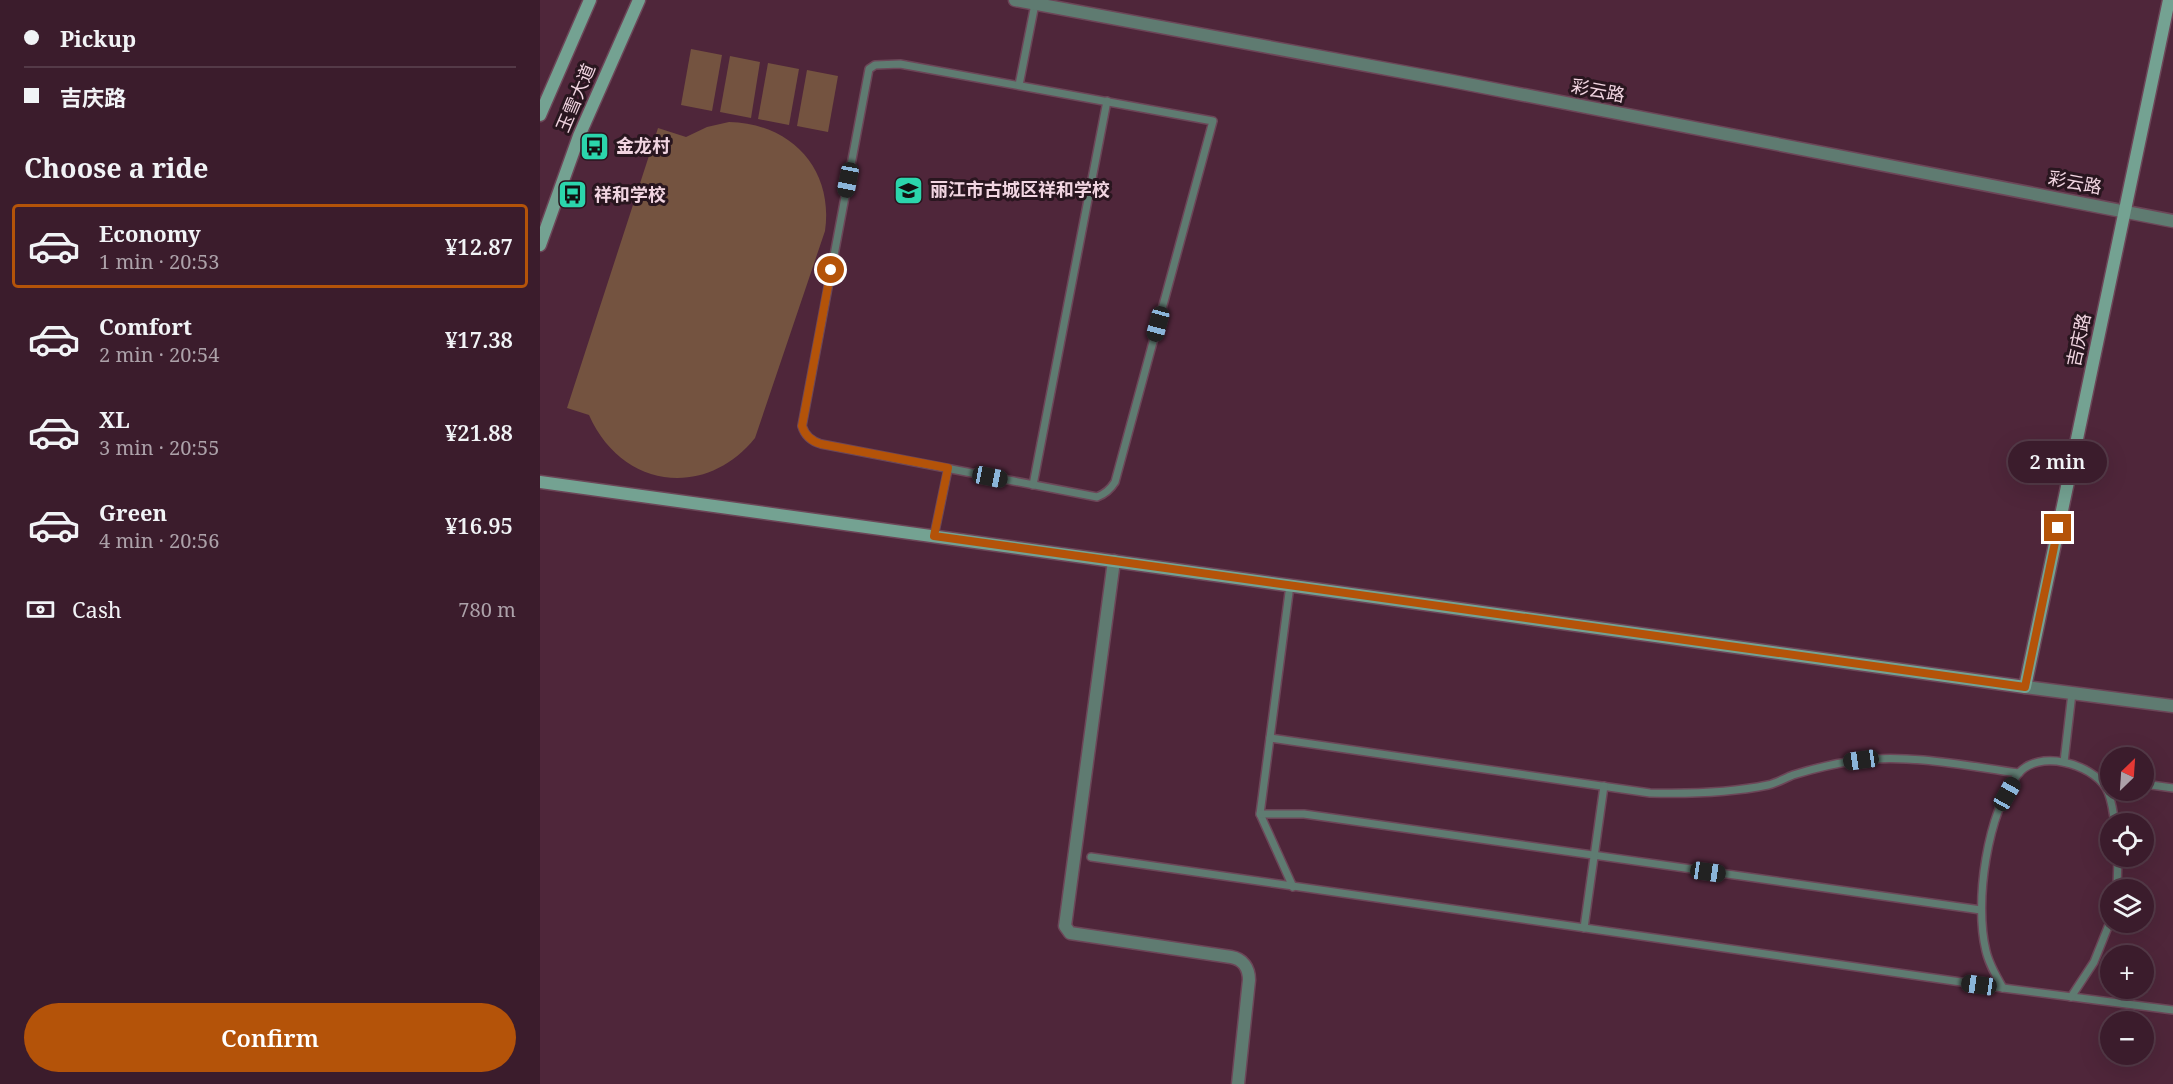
<!DOCTYPE html>
<html lang="en">
<head>
<meta charset="utf-8">
<style>
	body { margin:0; font-family:"Noto Serif","Noto Sans SC",serif; background:#462938; color:#f1f3f6; height:100vh; display:flex; flex-direction:column; font-size:22px; white-space:nowrap }
	* { box-sizing:border-box; margin:0 }
	p { font-size:20px; color:#aca1a9 }
	.icon { flex:none; width:33px; height:33px; fill:none; stroke:currentColor; stroke-width:2; stroke-linecap:round; stroke-linejoin:round }
	.map { position:relative; flex:1; overflow:hidden }
	.panel { display:flex; flex-direction:column; background:#3b1c2c; width:540px }
	.panel>* { flex:none }
	.top-card { display:grid; align-content:center; height:132px; padding:0 24px; background:#3b1c2c }
	.needle { width:39px; rotate:25deg }
	.controls { position:absolute; left:1560px; top:747px; display:grid; gap:12px }
	.controls a { display:grid; place-items:center; width:54px; height:54px; border-radius:50%; background:#3b1c2c; box-shadow:0 6px 24px #0002,0 0 0 2px #543a48; font-size:30px }
	.end { position:absolute; width:27px; height:27px; margin:-14px; border:8px solid #b45309; background:#fff; box-shadow:0 0 0 3px #fff }
	.from { border-radius:50% }
	.bubble { position:absolute; height:42px; border-radius:21px; background:#3b1c2c; box-shadow:0 6px 24px #0002,0 0 0 2px #543a48; font-size:20px; font-weight:600; line-height:42px; text-align:center }
	.car { position:absolute; width:18px; height:36px; margin:-18px -9px; border-radius:8px; box-shadow:0 0 4px 2px #0007; background:linear-gradient(#222 24%,#8ab4d8 0 40%,#222 0 76%,#8ab4d8 0 86%,#222 0) }
	.top-card b { display:flex; align-items:center; gap:21px; height:57px; font-size:22px }
	.top-card b+b { border-top:2px solid #543a48 }
	.top-card i { width:15px; height:15px; background:#f1f3f6 }
	ul { padding:0; list-style:none }
	li { display:flex; align-items:center; gap:18px; height:84px; margin:0 12px 9px; padding:0 12px; border:3px solid transparent; border-radius:6px }
	li div { flex:1 }
	li b { display:block; font-size:22px }
	li em { font-style:normal; font-weight:600 }
	li.selected { border-color:#b45309 }
	li>.icon { width:54px; height:54px; stroke-width:1.5 }
	h2 { padding:0 24px; font-size:27px; line-height:72px }
	.pay { display:flex; align-items:center; gap:15px; height:66px; padding:0 24px; font-size:22px }
	.pay p { margin-inline-start:auto }
	.button { display:flex; gap:12px; margin-top:auto; padding:12px 24px }
	.button a { flex:1; height:69px; border-radius:36px; background:#b45309; color:#fff; font-size:24px; font-weight:600; line-height:69px; text-align:center }
	main { display:flex; flex:1; min-height:0 }
	.map>svg:first-child { display:block }
	.green { fill:#745340 }
	.lines { fill:none; stroke-linecap:round; stroke-linejoin:round }
	.lane-casing { stroke:#6c4658; stroke-width:10 }
	.street-casing { stroke:#6c4658; stroke-width:15 }
	.secondary-casing { stroke:#6c4658; stroke-width:15 }
	.lane { stroke:#5f7b71; stroke-width:7 }
	.street { stroke:#5f7b71; stroke-width:12 }
	.secondary { stroke:#74a292; stroke-width:12 }
	.route { stroke:#b45309; stroke-width:8 }
	.labels { text-anchor:middle; stroke-width:6; stroke-linejoin:round; paint-order:stroke }
	.street-label { font-size:18px; fill:#f1d5e1; stroke:#29161f }
	.poi-label { font-size:18px; font-weight:bold; fill:#f1d5e1; stroke:#29161f; text-anchor:start }
</style>
</head>
<body>
<main>
<section class="panel">
<div class="top-card">
<b><i class="from"></i>Pickup</b>
<b><i></i>吉庆路</b>
</div>
<h2>Choose a ride</h2>
<ul>
<li class="selected"><svg class="icon" aria-label="car" viewBox="0 0 24 24"><path d="M5 17H2v-5l4-1 3-4h7l3 4 3 1v5h-3M9 17h6M6 11h13"/><circle cx="7" cy="17" r="2"/><circle cx="17" cy="17" r="2"/></svg><div><b>Economy</b><p>1 min · 20:53</p></div><em>¥12.87</em></li>
<li><svg class="icon" aria-label="car" viewBox="0 0 24 24"><path d="M5 17H2v-5l4-1 3-4h7l3 4 3 1v5h-3M9 17h6M6 11h13"/><circle cx="7" cy="17" r="2"/><circle cx="17" cy="17" r="2"/></svg><div><b>Comfort</b><p>2 min · 20:54</p></div><em>¥17.38</em></li>
<li><svg class="icon" aria-label="car" viewBox="0 0 24 24"><path d="M5 17H2v-5l4-1 3-4h7l3 4 3 1v5h-3M9 17h6M6 11h13"/><circle cx="7" cy="17" r="2"/><circle cx="17" cy="17" r="2"/></svg><div><b>XL</b><p>3 min · 20:55</p></div><em>¥21.88</em></li>
<li><svg class="icon" aria-label="car" viewBox="0 0 24 24"><path d="M5 17H2v-5l4-1 3-4h7l3 4 3 1v5h-3M9 17h6M6 11h13"/><circle cx="7" cy="17" r="2"/><circle cx="17" cy="17" r="2"/></svg><div><b>Green</b><p>4 min · 20:56</p></div><em>¥16.95</em></li>
</ul>
<div class="pay"><svg class="icon" aria-label="cash" viewBox="0 0 24 24"><path d="M3 7h18v10H3z"/><circle cx="12" cy="12" r="2"/></svg>Cash<p>780 m</p></div>
<div class="button"><a>Confirm</a></div>
</section>
<div class="map">
<svg width="1633" height="1084" viewBox="0 0 1633 1084">
	<rect width="100%" height="100%" fill="#4f263a"/>
	<g class="green">
		<path d="M151,49L182,55L172,111L141,105Z"/>
		<path d="M190,56L220,62L211,118L180,112Z"/>
		<path d="M228,63L259,69L249,125L218,119Z"/>
		<path d="M267,70L298,76L288,132L257,126Z"/>
		<path d="M189,122C251,123 294,169 285,231L215,438C165,500 81,488 49,415L27,408L118,128L146,137L167,127Z"/>
	</g>
	<g class="lines">
		<defs>
			<g id="lane">
				<path d="M360,64L673,121L575,482C570,490 565,494 557,497L281,444C271,441 265,436 262,426L329,69L335,65Z"/>
				<path d="M479,85L495,4"/>
				<path d="M493,485L567,101"/>
				<path d="M394,536L408,469"/>
				<path d="M750,585L720,814L753,887"/>
				<path d="M730,738L1110,793C1149,794 1189,793 1228,785C1237,783 1245,778 1253,775C1275,768 1297,763 1320,760C1373,754 1427,766 1479,773"/>
				<path d="M1524,762L1532,693"/>
				<path d="M1604,784L1633,788"/>
				<path d="M720,814H764L1441,910"/>
				<path d="M551,857L1463,988L1633,1010"/>
				<path d="M1577,890L1578,856"/>
				<path d="M1044,928L1064,786"/>
				<path d="M1463,988C1456,976 1449,964 1446,951C1434,902 1447,814 1478,774C1498,749 1551,763 1566,788C1572,798 1573,813 1575,824"/>
				<path d="M1531,997L1554,962L1570,922"/>
			</g>
			<g id="street">
				<path d="M475,0L912,81L1633,221"/>
				<path d="M574,561L525,926L530,933L691,957C703,959 709,968 709,980L698,1084"/>
				<path d="M1485,687L1633,706"/>
			</g>
			<g id="secondary">
				<path d="M0,115L50,0"/>
				<path d="M0,245L39,136L99,0"/>
				<path d="M0,482L1485,687L1629,0"/>
			</g>
		</defs>
		<use href="#lane" class="lane-casing"/>
		<use href="#street" class="street-casing"/>
		<use href="#secondary" class="secondary-casing"/>
		<use href="#lane" class="lane"/>
		<use href="#street" class="street"/>
		<use href="#secondary" class="secondary"/>
	</g>
	<g class="lines">
		<path class="route" d="M291,270L262,426C265,436 271,441 281,444L408,468L394,536L1485,687L1518,528"/>
	</g>
	<defs>
		<symbol id="bus-square" viewBox="-11 -11 22 22"><rect x="-9" y="-9" width="18" height="18" rx="4" fill="#2bd5ac" stroke="#29161f"/><path d="M-5-6H5V4H4V6H2V4H-2V6H-4V4H-5ZM-3.5-4V0h7V-4ZM-3.5 1.2v1.5H-2V1.2ZM2 1.2v1.5H3.5V1.2Z" fill="#111"/></symbol>
		<symbol id="school-square" viewBox="-11 -11 22 22"><rect x="-9" y="-9" width="18" height="18" rx="4" fill="#2bd5ac" stroke="#29161f"/><path d="M0-5L7-2L0 1L-7-2ZM-4 1L0 2.5L4 1V4Q0 6-4 4Z" fill="#111"/></symbol>
	</defs>
	<g fill-rule="evenodd">
		<use href="#bus-square" x="38" y="130" width="33" height="33"/>
		<use href="#school-square" x="352" y="174" width="33" height="33"/>
		<use href="#bus-square" x="16" y="178" width="33" height="33"/>
	</g>
	<g class="labels">
		<g class="street-label">
			<text transform="translate(1058 91) rotate(11)" y="6">彩云路</text>
			<text transform="translate(36 98) rotate(-67)" y="6">玉雪大道</text>
			<text transform="translate(1535 183) rotate(11)" y="6">彩云路</text>
			<text transform="translate(1539 340) rotate(-78)" y="6">吉庆路</text>
		</g>
		<g class="poi-label">
			<text x="76" y="152">金龙村</text>
			<text x="390" y="196">丽江市古城区祥和学校</text>
			<text x="54" y="201">祥和学校</text>
		</g>
	</g>
</svg>
<div class="controls">
<a><svg class="needle" viewBox="-14 -14 28 28"><path d="M0-13l5 13h-10z" fill="#e53935"/><path d="M0 13l5-13h-10z" fill="#aca1a9"/></svg></a>
<a><svg class="icon" aria-label="locate" viewBox="0 0 24 24"><circle cx="12" cy="12" r="6"/><path d="M12 2v4M12 18v4M2 12h4M18 12h4"/></svg></a>
<a><svg class="icon" aria-label="layers" viewBox="0 0 24 24"><path d="M12 4l9 5-9 5-9-5zM3 14l9 5 9-5"/></svg></a>
<a>+</a>
<a>−</a>
</div>
<i class="end from" style="left:291px;top:270px"></i>
<i class="end" style="left:1518px;top:528px"></i>
<div class="bubble" style="left:1468px;top:441px;width:99px">2 min</div>
<i class="car" style="left:308px;top:180px;rotate:191deg"></i>
<i class="car" style="left:618px;top:324px;rotate:195deg"></i>
<i class="car" style="left:450px;top:477px;rotate:101deg"></i>
<i class="car" style="left:1321px;top:760px;rotate:262deg"></i>
<i class="car" style="left:1467px;top:794px;rotate:29deg"></i>
<i class="car" style="left:1168px;top:872px;rotate:98deg"></i>
<i class="car" style="left:1439px;top:985px;rotate:278deg"></i>
</div>
</main>
</body>
</html>
